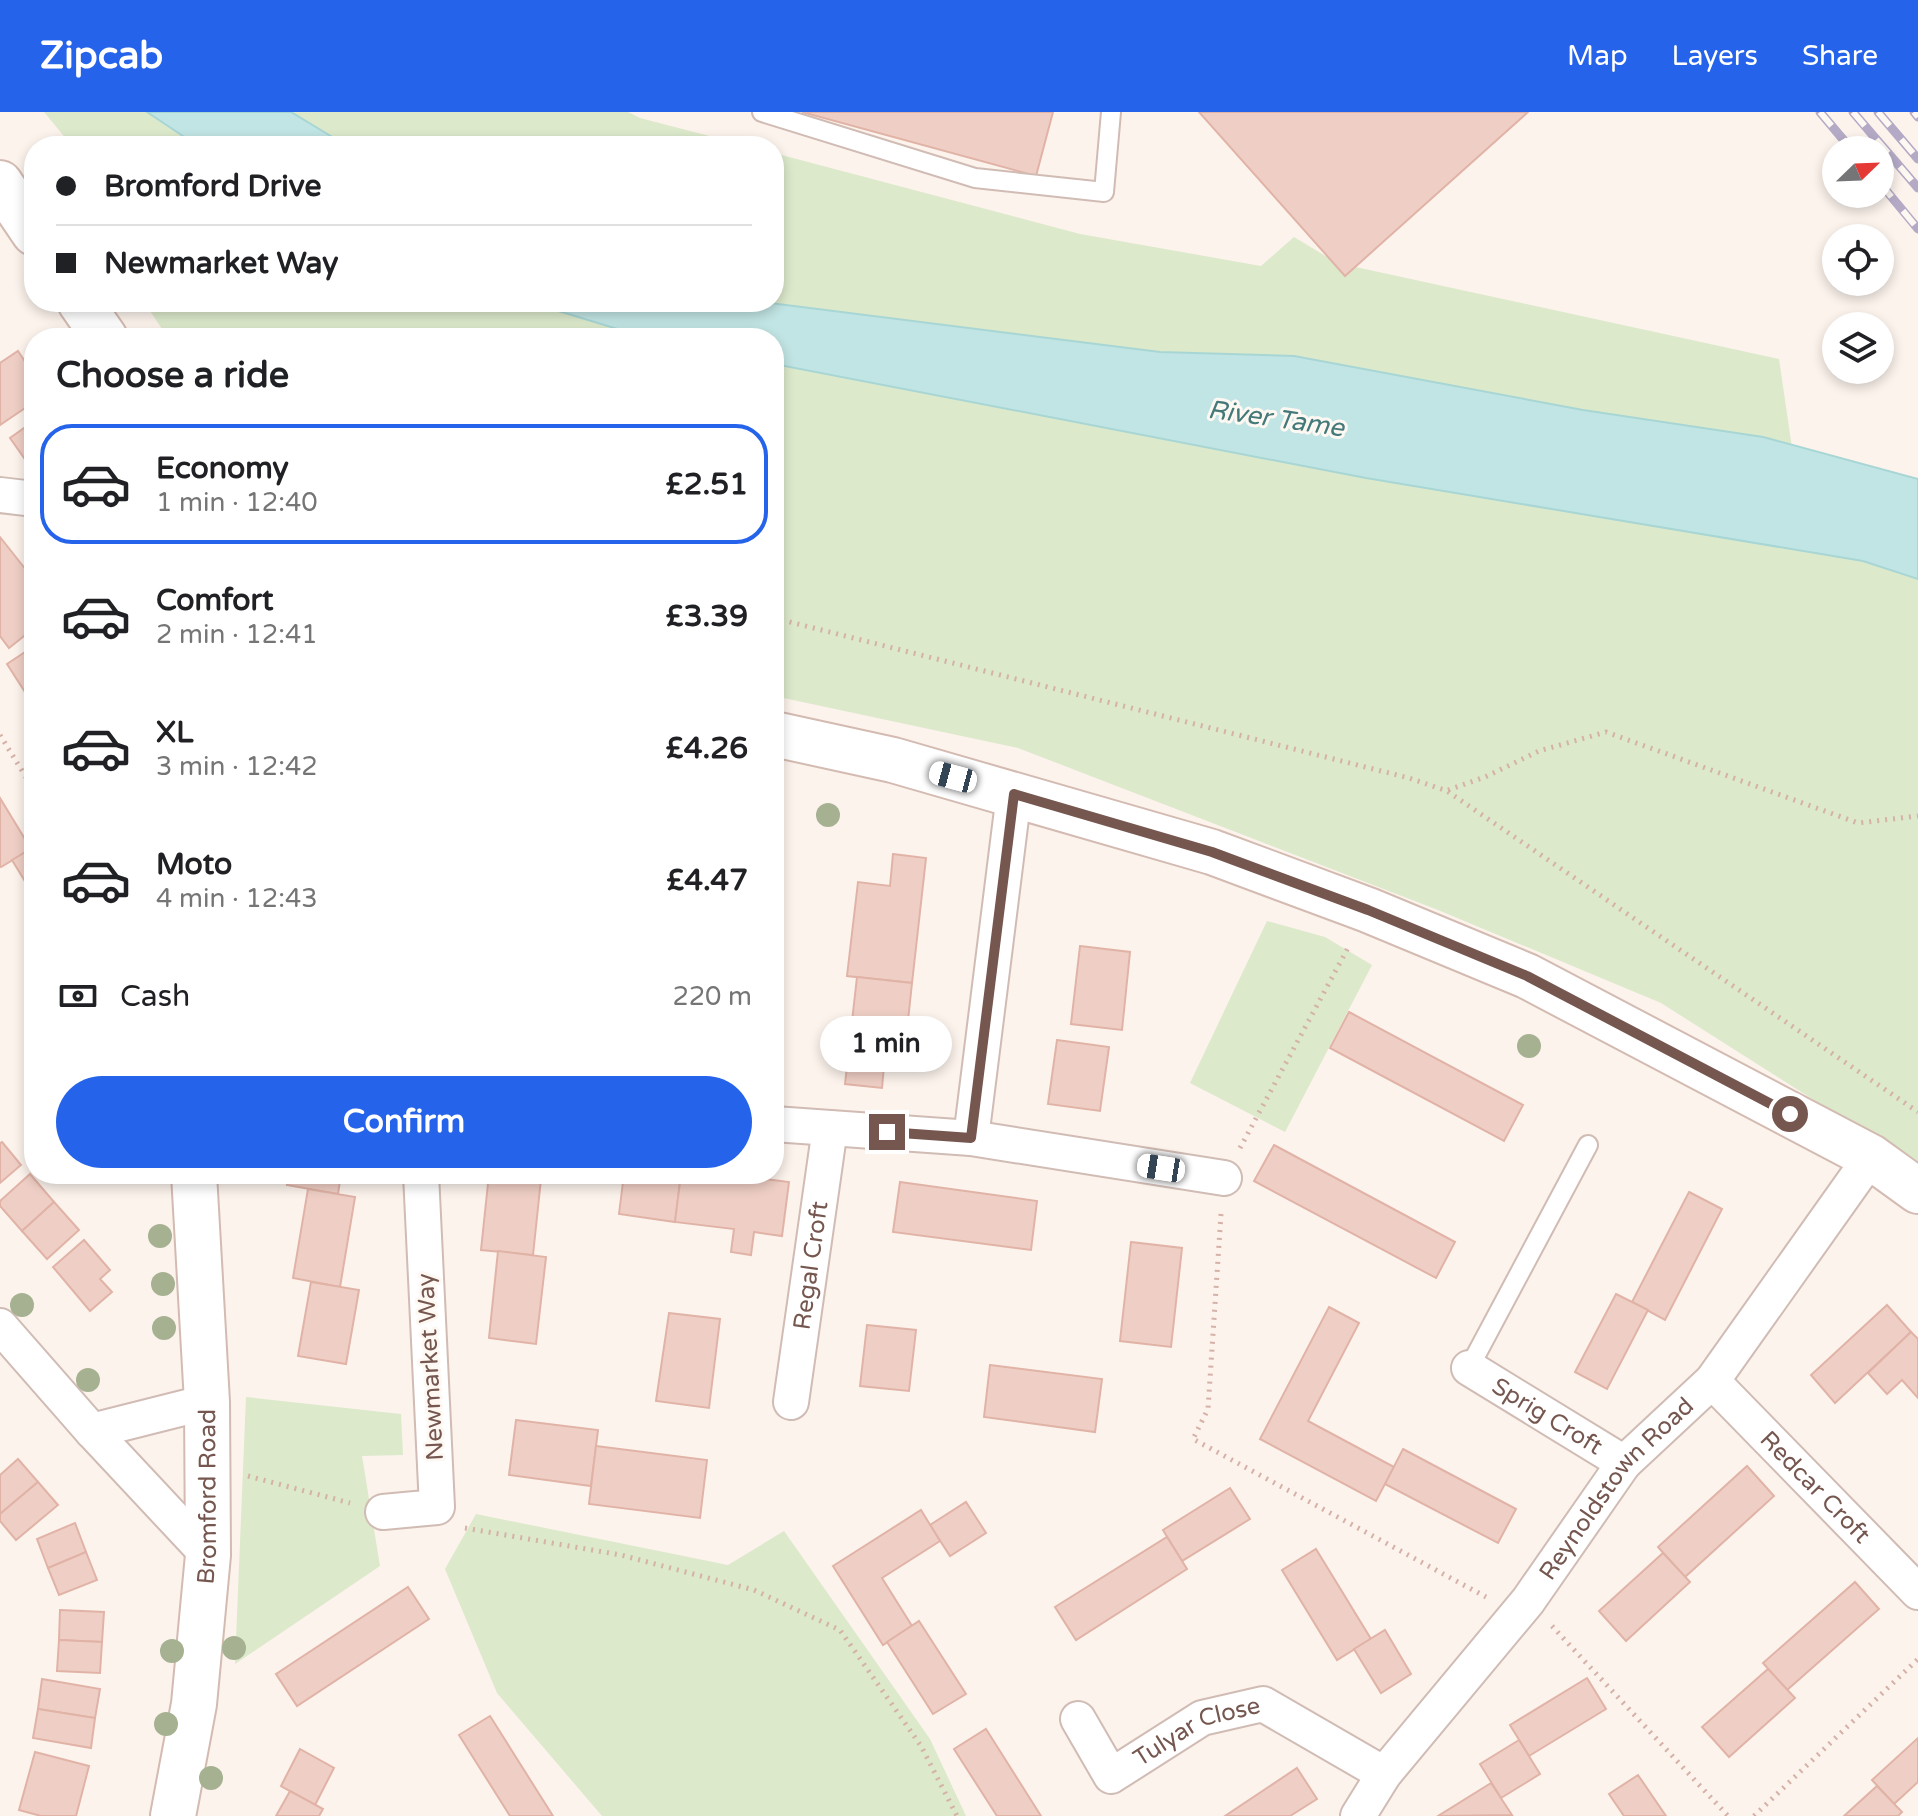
<!DOCTYPE html>
<html lang="en">
<head>
<meta charset="utf-8">
<style>
	body { margin:0; font-family:"Varela Round",sans-serif; background:#f6f6f6; color:#202124; height:100vh; display:flex; flex-direction:column; font-size:30px; white-space:nowrap }
	* { box-sizing:border-box; margin:0 }
	p { font-size:26px; color:#757577 }
	.icon { flex:none; width:44px; height:44px; fill:none; stroke:currentColor; stroke-width:2; stroke-linecap:round; stroke-linejoin:round }
	.map { position:relative; flex:1; overflow:hidden }
	.sheet { position:absolute; left:24px; top:216px; width:760px; height:856px; display:flex; flex-direction:column; background:#fff; border-radius:32px; box-shadow:0 4px 12px #0003 }
	.sheet>* { flex:none }
	.guide { position:absolute; left:24px; top:24px; width:760px; height:176px; border-radius:32px; box-shadow:0 4px 12px #0003; display:grid; align-content:center; height:176px; padding:0 32px; background:#fff }
	.needle { width:52px; rotate:67deg }
	.tools { position:absolute; left:1822px; top:24px; display:grid; gap:16px }
	.tools a { display:grid; place-items:center; width:72px; height:72px; border-radius:50%; background:#fff; box-shadow:0 4px 12px #0003; font-size:40px }
	.end { position:absolute; width:36px; height:36px; margin:-18px; border:10px solid #765750; background:#fff; box-shadow:0 0 0 4px #fff }
	.from { border-radius:50% }
	.bubble { position:absolute; height:56px; border-radius:28px; background:#fff; box-shadow:0 4px 12px #0003; font-size:26px; font-weight:800; line-height:56px; text-align:center }
	.car { position:absolute; width:24px; height:48px; margin:-24px -12px; border-radius:10px; box-shadow:0 0 6px 2px #0007; background:linear-gradient(#fff 24%,#345 0 40%,#fff 0 76%,#345 0 86%,#fff 0) }
	.guide b { display:flex; align-items:center; gap:28px; height:76px; font-size:30px }
	.guide b+b { border-top:2px solid #e0e0e0 }
	.guide i { width:20px; height:20px; background:#202124 }
	ul { padding:0; list-style:none }
	li { display:flex; align-items:center; gap:24px; height:120px; margin:0 16px 12px; padding:0 16px; border:4px solid transparent; border-radius:32px }
	li div { flex:1 }
	li b { display:block; font-size:30px }
	li em { font-style:normal; font-weight:800 }
	li.on { border-color:#2563eb }
	li>.icon { width:72px; height:72px; stroke-width:1.5 }
	h2 { padding:0 32px; font-size:36px; line-height:96px }
	.pay { display:flex; align-items:center; gap:20px; height:88px; padding:0 32px; font-size:30px }
	.pay p { margin-inline-start:auto }
	.cta { display:flex; gap:16px; margin-top:auto; padding:16px 32px }
	.cta a { flex:1; height:92px; border-radius:48px; background:#2563eb; color:#fff; font-size:32px; font-weight:800; line-height:92px; text-align:center }
	header { display:flex; align-items:center; gap:48px; box-sizing:border-box; height:112px; padding:0 40px; background:#2563eb; color:#fff }
	header strong { font-size:38px }
	nav { display:flex; gap:44px; margin-inline-start:auto; font-size:28px }
	.map>svg:first-child { display:block }
	.green { fill:#dce9cb }
	.water { fill:#c1e5e4; stroke:#a8d6d5; stroke-width:2 }
	.building { fill:#efcfc5; stroke:#e1b3a7; stroke-width:2 }
	.lines { fill:none; stroke-linecap:round; stroke-linejoin:round }
	.lane-casing { stroke:#d0bcb4; stroke-width:22 }
	.street-casing { stroke:#d0bcb4; stroke-width:38 }
	.secondary-casing { stroke:#d3bbb2; stroke-width:48 }
	.path { stroke:#d5b1a8; stroke-width:5; stroke-dasharray:2 6; stroke-linecap:butt }
	.lane { stroke:#fff; stroke-width:18 }
	.street { stroke:#fff; stroke-width:34 }
	.secondary { stroke:#fff; stroke-width:44 }
	.rail-casing { stroke:#b4aac6; stroke-width:9 }
	.rail { stroke:#fef8f3; stroke-width:6; stroke-dasharray:18; stroke-linecap:butt }
	.tree { fill:#a6b192 }
	.route { stroke:#765750; stroke-width:10 }
	.labels { text-anchor:middle; stroke-width:6; stroke-linejoin:round; paint-order:stroke }
	.street-label { font-size:24px; fill:#765750; stroke:#fef8f3 }
	.water-label { font-size:26px; font-style:italic; fill:#437979; stroke:#fef8f3 }
</style>
</head>
<body>
<header>
<strong>Zipcab</strong>
<nav><a>Map</a><a>Layers</a><a>Share</a></nav>
</header>
<div class="map">
<svg width="1918" height="1704" viewBox="0 0 1918 1704">
	<rect width="100%" height="100%" fill="#fcf3ec"/>
	<g class="green">
		<path d="M44,0H628L640,6L748,34H72Z"/>
		<path d="M774,41L1080,122L1261,154L1294,125L1337,151L1779,247L1807,439L1863,449L1918,467V1054L1661,891L1438,798L1018,636L774,584V226H168L144,190H774Z"/>
		<path d="M1267,809L1325,825L1372,853L1285,1020L1190,971Z"/>
		<path d="M246,1285L401,1302L403,1343L362,1344L380,1454L235,1552Z"/>
		<path d="M476,1402L728,1453L784,1419L930,1627L966,1704H602L497,1581L445,1457Z"/>
	</g>
	<g class="water">
		<path d="M147,0H291L347,34H198Z"/>
		<path d="M529,190H762L1160,240L1294,244L1583,298L1763,325L1918,367V467L1863,449L1366,366L774,252V226H647Z"/>
	</g>
	<g class="building">
		<path d="M802,0H1053L1036,64Z"/>
		<path d="M1199,0H1528L1345,164Z"/>
		<path d="M18,239L34,263V290L0,313V251Z"/>
		<path d="M34,309V360L10,326Z"/>
		<path d="M0,425L34,468V516L9,536L0,524Z"/>
		<path d="M34,534V594L7,552Z"/>
		<path d="M0,686L31,737L1,755L0,754Z"/>
		<path d="M34,735V784L12,748Z"/>
		<path d="M893,742L926,746L912,871L847,864L858,770L890,774Z"/>
		<path d="M1080,834L1130,840L1122,918L1071,912Z"/>
		<path d="M857,865L912,871L903,956L884,954L882,976L845,972Z"/>
		<path d="M1349,900L1523,993L1504,1029L1330,936Z"/>
		<path d="M1057,928L1109,935L1100,999L1048,992Z"/>
		<path d="M2,1030L21,1053L0,1071V1031Z"/>
		<path d="M1274,1033L1455,1130L1436,1166L1254,1069Z"/>
		<path d="M30,1062L54,1090L22,1119L0,1094V1089Z"/>
		<path d="M289,1062H341L338,1082L287,1073Z"/>
		<path d="M489,1062L541,1067L533,1143L481,1138Z"/>
		<path d="M624,1062H681L675,1110L619,1102Z"/>
		<path d="M681,1062H725L789,1070L782,1124L754,1120L751,1143L731,1140L734,1117L675,1110Z"/>
		<path d="M900,1070L1037,1089L1031,1138L893,1120Z"/>
		<path d="M308,1077L355,1085L340,1175L293,1166Z"/>
		<path d="M1689,1080L1722,1097L1665,1208L1632,1190Z"/>
		<path d="M54,1090L79,1118L47,1147L22,1119Z"/>
		<path d="M84,1128L110,1158L100,1167L112,1180L90,1199L53,1155Z"/>
		<path d="M1131,1130L1182,1136L1171,1235L1120,1229Z"/>
		<path d="M498,1139L546,1145L536,1232L489,1226Z"/>
		<path d="M311,1170L359,1178L346,1252L298,1244Z"/>
		<path d="M1616,1182L1648,1198L1607,1277L1575,1260Z"/>
		<path d="M1887,1193L1911,1220L1835,1291L1811,1263Z"/>
		<path d="M1329,1195L1359,1211L1308,1309L1394,1355L1376,1389L1260,1327Z"/>
		<path d="M669,1201L720,1207L709,1296L656,1289Z"/>
		<path d="M867,1213L916,1218L909,1279L860,1274Z"/>
		<path d="M1911,1220L1918,1227V1286L1902,1268L1887,1282L1868,1261Z"/>
		<path d="M990,1253L1102,1267L1095,1320L984,1305Z"/>
		<path d="M516,1308L598,1318L591,1374L509,1363Z"/>
		<path d="M596,1334L707,1348L700,1406L589,1392Z"/>
		<path d="M1403,1337L1516,1397L1498,1431L1385,1372Z"/>
		<path d="M18,1347L38,1370L0,1402V1363Z"/>
		<path d="M1747,1354L1774,1384L1685,1465L1658,1435Z"/>
		<path d="M38,1370L58,1393L16,1428L0,1409V1402Z"/>
		<path d="M1230,1376L1250,1407L1182,1449L1163,1418Z"/>
		<path d="M966,1390L986,1421L950,1444L930,1413Z"/>
		<path d="M921,1398L940,1429L882,1466L912,1514L883,1533L833,1454Z"/>
		<path d="M75,1411L86,1440L48,1456L37,1427Z"/>
		<path d="M1167,1425L1187,1457L1076,1528L1055,1495Z"/>
		<path d="M1316,1437L1371,1527L1337,1548L1282,1458Z"/>
		<path d="M86,1440L97,1468L59,1483L48,1456Z"/>
		<path d="M1663,1441L1690,1470L1626,1529L1599,1499Z"/>
		<path d="M1855,1470L1879,1497L1787,1578L1763,1551Z"/>
		<path d="M408,1475L429,1507L297,1594L276,1562Z"/>
		<path d="M60,1498L104,1500L102,1530L59,1528Z"/>
		<path d="M919,1509L966,1582L933,1602L887,1530Z"/>
		<path d="M1385,1518L1411,1562L1381,1581L1354,1537Z"/>
		<path d="M59,1528L102,1530L100,1561L57,1559Z"/>
		<path d="M1768,1557L1795,1586L1729,1645L1702,1615Z"/>
		<path d="M1587,1566L1606,1597L1529,1644L1510,1613Z"/>
		<path d="M42,1567L100,1577L95,1606L38,1597Z"/>
		<path d="M38,1597L95,1606L91,1636L33,1626Z"/>
		<path d="M490,1604L553,1704H510L459,1623Z"/>
		<path d="M986,1617L1041,1704H997L954,1637Z"/>
		<path d="M1918,1626V1670L1894,1692L1872,1668Z"/>
		<path d="M1519,1628L1540,1662L1501,1686L1480,1652Z"/>
		<path d="M300,1637L334,1656L315,1693L281,1674Z"/>
		<path d="M35,1640L89,1654L76,1704H41L19,1698Z"/>
		<path d="M1297,1656L1317,1687L1290,1704H1225Z"/>
		<path d="M1638,1663L1666,1704H1624L1609,1682Z"/>
		<path d="M1491,1671L1512,1703L1438,1704Z"/>
		<path d="M1877,1674L1902,1700L1898,1704H1844Z"/>
		<path d="M290,1679L323,1697L319,1704H276Z"/>
	</g>
	<g class="lines">
		<defs>
			<g id="lane">
				<path d="M762,0L975,66L1104,80L1111,0"/>
				<path d="M1469,1256L1588,1033"/>
			</g>
			<g id="street">
				<path d="M0,383L34,387"/>
				<path d="M774,1012L971,1026L1224,1066"/>
				<path d="M971,1026L1014,682"/>
				<path d="M0,1214L92,1319L208,1443"/>
				<path id="s1" d="M1469,1256L1624,1351"/>
				<path id="s2" d="M1712,1269L1918,1480"/>
				<path id="s3" d="M791,1290L830,1016"/>
				<path d="M92,1319L207,1290"/>
				<path d="M383,1400L437,1395L421,1062"/>
				<path id="s4" d="M1078,1607L1111,1664L1202,1606L1263,1592L1384,1662"/>
				<path id="s5" d="M1358,1704L1384,1662L1528,1489L1624,1351L1712,1269L1871,1045"/>
			</g>
			<g id="secondary">
				<path d="M0,71L34,121"/>
				<path d="M80,190L105,226"/>
				<path d="M774,622L893,648L1212,740L1368,798L1527,864L1871,1045L1918,1079"/>
				<path id="s6" d="M173,1704L194,1592L208,1443L207,1290L194,1062"/>
			</g>
		</defs>
		<use href="#lane" class="lane-casing"/>
		<use href="#street" class="street-casing"/>
		<use href="#secondary" class="secondary-casing"/>
		<g class="path">
			<path d="M774,506L1409,666L1447,679L1918,1000"/>
			<path d="M0,623L34,678"/>
			<path d="M1448,678L1485,665L1539,639L1606,620L1858,711L1918,704"/>
			<path d="M1240,1036L1349,834"/>
			<path d="M1221,1102L1208,1297L1193,1327L1486,1485"/>
			<path d="M248,1364L350,1391"/>
			<path d="M465,1416L621,1443L754,1478L840,1518L921,1634L957,1704"/>
			<path d="M1552,1514L1728,1704"/>
			<path d="M1754,1704L1918,1547"/>
		</g>
		<use href="#lane" class="lane"/>
		<use href="#street" class="street"/>
		<use href="#secondary" class="secondary"/>
		<defs>
			<g id="rail">
				<path d="M1820,0L1852,38"/>
				<path d="M1853,0L1918,76"/>
				<path d="M1878,0L1918,47"/>
				<path d="M1914,0L1918,5"/>
				<path d="M1880,71L1918,117"/>
			</g>
		</defs>
		<use href="#rail" class="rail-casing"/>
		<use href="#rail" class="rail"/>
	</g>
	<g class="tree">
		<circle cx="828" cy="703" r="12"/>
		<circle cx="1529" cy="934" r="12"/>
		<circle cx="160" cy="1124" r="12"/>
		<circle cx="163" cy="1172" r="12"/>
		<circle cx="22" cy="1193" r="12"/>
		<circle cx="164" cy="1216" r="12"/>
		<circle cx="88" cy="1268" r="12"/>
		<circle cx="234" cy="1536" r="12"/>
		<circle cx="172" cy="1539" r="12"/>
		<circle cx="166" cy="1612" r="12"/>
		<circle cx="211" cy="1666" r="12"/>
	</g>
	<g class="lines">
		<path class="route" d="M887,1020L971,1026L1014,682L1212,740L1368,798L1527,864L1790,1002"/>
	</g>
	<g class="labels">
		<g class="street-label">
			<text dy="8" stroke="none"><textPath href="#s3" startOffset="138">Regal Croft</textPath></text>
			<text transform="translate(430 1255) rotate(-93)" y="8">Newmarket Way</text>
			<text dy="8" stroke="none"><textPath href="#s1" startOffset="92">Sprig Croft</textPath></text>
			<text dy="8" stroke="none"><textPath href="#s2" startOffset="148">Redcar Croft</textPath></text>
			<text dy="8" stroke="none"><textPath href="#s5" startOffset="418">Reynoldstown Road</textPath></text>
			<text dy="8" stroke="none"><textPath href="#s6" startOffset="322">Bromford Road</textPath></text>
			<text dy="8" stroke="none"><textPath href="#s4" startOffset="164">Tulyar Close</textPath></text>
		</g>
		<g class="water-label">
			<text transform="translate(1276 306) rotate(8)" y="9">River Tame</text>
		</g>
	</g>
</svg>
<div class="tools">
<a><svg class="needle" viewBox="-14 -14 28 28"><path d="M0-13l5 13h-10z" fill="#e53935"/><path d="M0 13l5-13h-10z" fill="#757577"/></svg></a>
<a><svg class="icon" aria-label="locate" viewBox="0 0 24 24"><circle cx="12" cy="12" r="6"/><path d="M12 2v4M12 18v4M2 12h4M18 12h4"/></svg></a>
<a><svg class="icon" aria-label="layers" viewBox="0 0 24 24"><path d="M12 4l9 5-9 5-9-5zM3 14l9 5 9-5"/></svg></a>
</div>
<i class="end from" style="left:1790px;top:1002px"></i>
<i class="end" style="left:887px;top:1020px"></i>
<div class="bubble" style="left:820px;top:904px;width:132px">1 min</div>
<i class="car" style="left:953px;top:665px;rotate:285deg"></i>
<i class="car" style="left:1161px;top:1056px;rotate:279deg"></i>
<div class="guide">
<b><i class="from"></i>Bromford Drive</b>
<b><i></i>Newmarket Way</b>
</div>
<section class="sheet">
<h2>Choose a ride</h2>
<ul>
<li class="on"><svg class="icon" aria-label="car" viewBox="0 0 24 24"><path d="M5 17H2v-5l4-1 3-4h7l3 4 3 1v5h-3M9 17h6M6 11h13"/><circle cx="7" cy="17" r="2"/><circle cx="17" cy="17" r="2"/></svg><div><b>Economy</b><p>1 min · 12:40</p></div><em>£2.51</em></li>
<li><svg class="icon" aria-label="car" viewBox="0 0 24 24"><path d="M5 17H2v-5l4-1 3-4h7l3 4 3 1v5h-3M9 17h6M6 11h13"/><circle cx="7" cy="17" r="2"/><circle cx="17" cy="17" r="2"/></svg><div><b>Comfort</b><p>2 min · 12:41</p></div><em>£3.39</em></li>
<li><svg class="icon" aria-label="car" viewBox="0 0 24 24"><path d="M5 17H2v-5l4-1 3-4h7l3 4 3 1v5h-3M9 17h6M6 11h13"/><circle cx="7" cy="17" r="2"/><circle cx="17" cy="17" r="2"/></svg><div><b>XL</b><p>3 min · 12:42</p></div><em>£4.26</em></li>
<li><svg class="icon" aria-label="car" viewBox="0 0 24 24"><path d="M5 17H2v-5l4-1 3-4h7l3 4 3 1v5h-3M9 17h6M6 11h13"/><circle cx="7" cy="17" r="2"/><circle cx="17" cy="17" r="2"/></svg><div><b>Moto</b><p>4 min · 12:43</p></div><em>£4.47</em></li>
</ul>
<div class="pay"><svg class="icon" aria-label="cash" viewBox="0 0 24 24"><path d="M3 7h18v10H3z"/><circle cx="12" cy="12" r="2"/></svg>Cash<p>220 m</p></div>
<div class="cta"><a>Confirm</a></div>
</section>
</div>
</body>
</html>
